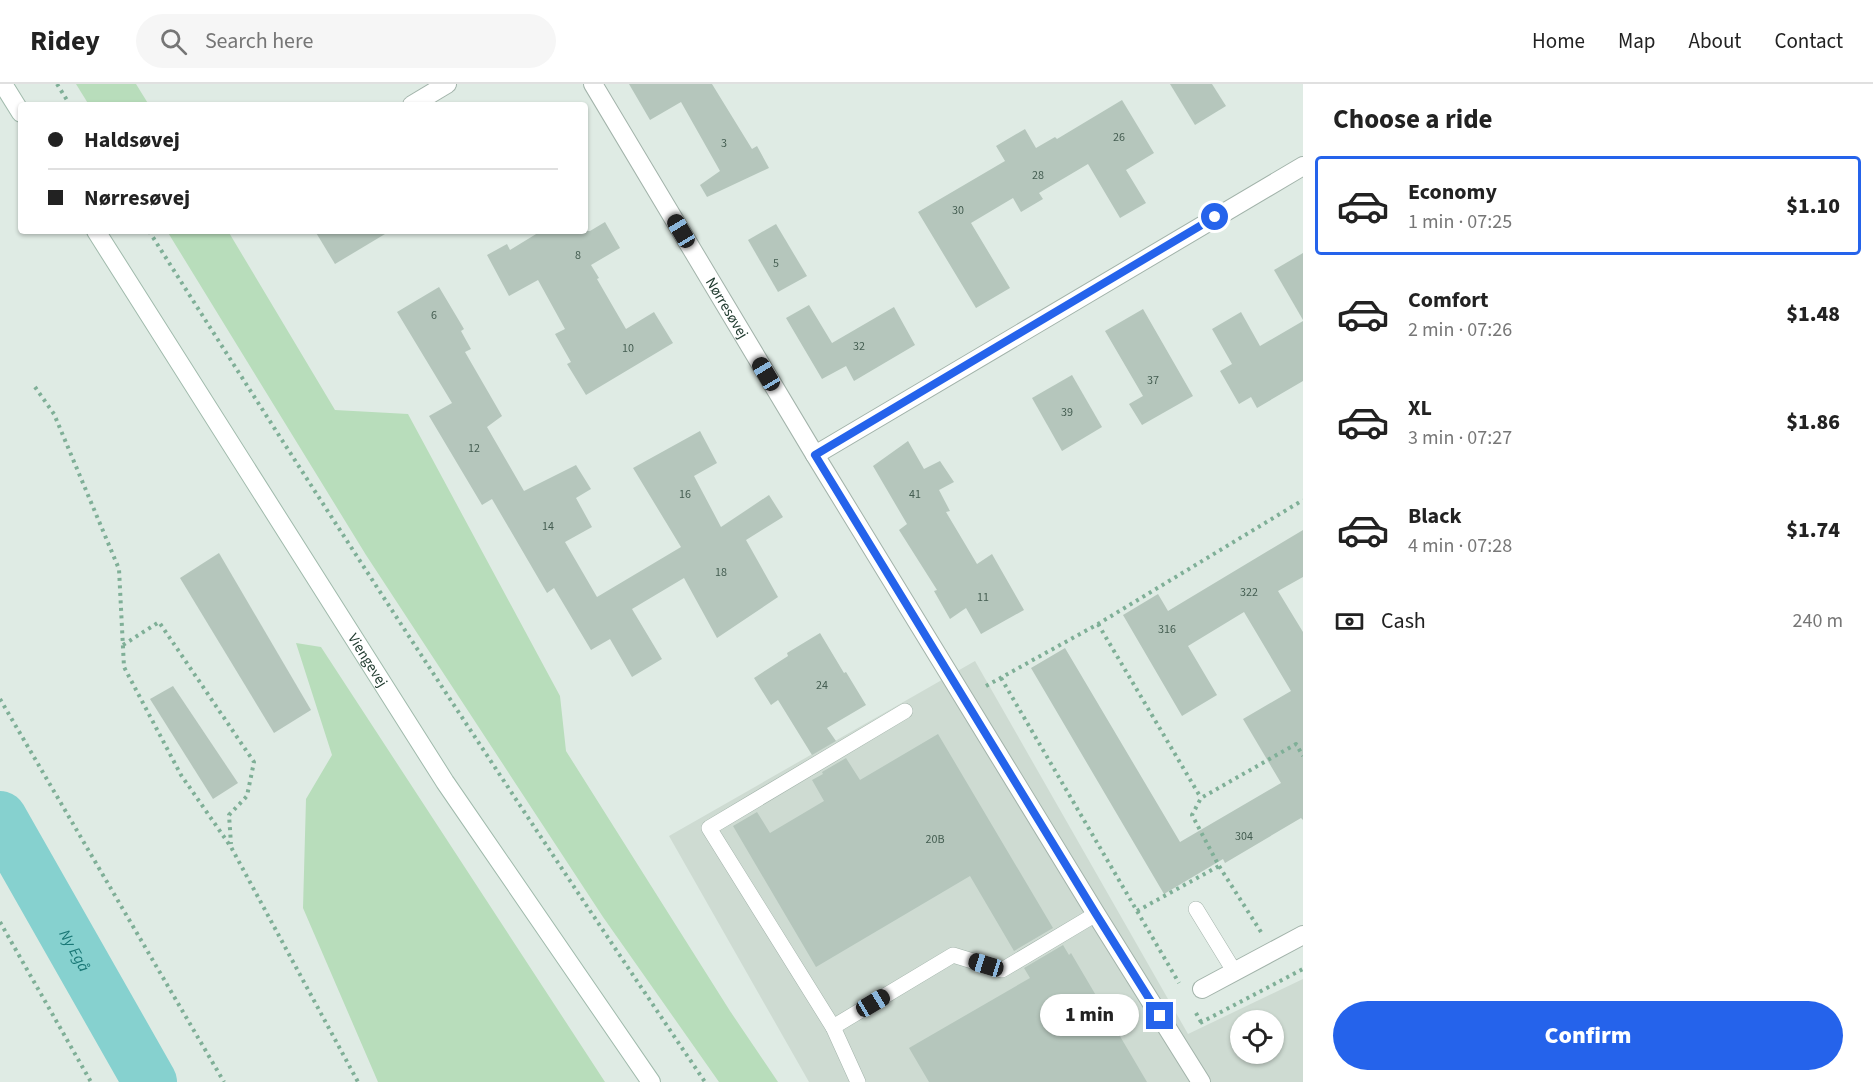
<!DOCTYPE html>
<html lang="en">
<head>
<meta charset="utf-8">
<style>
	body { margin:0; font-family:"Source Sans 3",sans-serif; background:#f6f6f6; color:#222; height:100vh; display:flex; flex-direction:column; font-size:22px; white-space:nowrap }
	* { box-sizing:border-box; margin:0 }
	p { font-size:20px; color:#767676 }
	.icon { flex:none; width:33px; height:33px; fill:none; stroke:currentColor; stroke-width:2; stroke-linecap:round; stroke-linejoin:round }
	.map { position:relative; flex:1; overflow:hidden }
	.sheet { display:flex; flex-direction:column; background:#fff; width:570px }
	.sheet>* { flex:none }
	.top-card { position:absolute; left:18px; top:18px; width:570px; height:132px; border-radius:6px; box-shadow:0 2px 4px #0004; display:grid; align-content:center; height:132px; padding:0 30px; background:#fff }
	.fabs { position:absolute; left:1230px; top:926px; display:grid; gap:12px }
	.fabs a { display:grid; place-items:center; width:54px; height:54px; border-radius:50%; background:#fff; box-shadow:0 2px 4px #0004; font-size:30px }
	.end { position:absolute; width:27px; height:27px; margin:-14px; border:8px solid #2563eb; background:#fff; box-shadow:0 0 0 3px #fff }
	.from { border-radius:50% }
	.bubble { position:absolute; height:42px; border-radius:21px; background:#fff; box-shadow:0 2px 4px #0004; font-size:20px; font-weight:800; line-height:42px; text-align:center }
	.car { position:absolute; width:18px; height:36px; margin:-18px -9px; border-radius:8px; box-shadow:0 0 4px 2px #0007; background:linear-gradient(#222 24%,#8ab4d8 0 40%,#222 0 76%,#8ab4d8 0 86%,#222 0) }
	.top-card b { display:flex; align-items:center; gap:21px; height:57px; font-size:22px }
	.top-card b+b { border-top:2px solid #e0e0e0 }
	.top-card i { width:15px; height:15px; background:#222 }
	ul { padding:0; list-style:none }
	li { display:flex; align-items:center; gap:18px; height:99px; margin:0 12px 9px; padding:0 18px; border:3px solid transparent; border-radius:6px }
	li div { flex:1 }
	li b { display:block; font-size:22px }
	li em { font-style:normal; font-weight:800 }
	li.on { border-color:#2563eb }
	li>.icon { width:54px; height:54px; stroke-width:1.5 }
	h2 { padding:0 30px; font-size:27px; line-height:72px }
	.pay { display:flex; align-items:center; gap:15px; height:66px; padding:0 30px; font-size:22px }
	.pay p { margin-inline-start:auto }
	.primary-button { display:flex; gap:12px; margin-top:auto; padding:12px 30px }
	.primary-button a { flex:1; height:69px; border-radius:36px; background:#2563eb; color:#fff; font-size:24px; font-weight:800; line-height:69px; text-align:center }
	header { display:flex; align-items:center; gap:36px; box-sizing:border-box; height:84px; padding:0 30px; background:#fff; border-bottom:2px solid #e0e0e0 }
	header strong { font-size:28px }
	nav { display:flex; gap:33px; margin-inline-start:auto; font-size:21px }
	.search { width:420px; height:54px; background:#f6f6f6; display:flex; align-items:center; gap:15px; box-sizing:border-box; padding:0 21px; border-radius:33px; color:#767676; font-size:22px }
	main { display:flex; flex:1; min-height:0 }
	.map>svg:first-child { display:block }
	.built { fill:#cedbd2; fill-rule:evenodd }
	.green { fill:#b8ddbb }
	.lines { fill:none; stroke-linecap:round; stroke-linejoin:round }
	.river { stroke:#86d1cf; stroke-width:54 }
	.building { fill:#b5c6bc }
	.lane-casing { stroke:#a2b3aa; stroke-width:16 }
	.street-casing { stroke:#a2b3aa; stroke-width:20 }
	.secondary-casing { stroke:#a0baac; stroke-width:20 }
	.path { stroke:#7faf97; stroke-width:4; stroke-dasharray:3 4.5; stroke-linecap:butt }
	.lane { stroke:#fff; stroke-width:15 }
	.street { stroke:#fff; stroke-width:18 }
	.secondary { stroke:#fff; stroke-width:18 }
	.route { stroke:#2563eb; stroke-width:8 }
	.labels { text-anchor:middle; stroke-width:5; stroke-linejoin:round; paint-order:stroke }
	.number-label { font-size:12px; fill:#455e52 }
	.street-label { font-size:15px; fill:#203b2f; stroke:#f0f7f2 }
	.water-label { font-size:16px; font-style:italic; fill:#1a7876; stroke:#f0f7f2 }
</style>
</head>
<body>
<header>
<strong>Ridey</strong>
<div class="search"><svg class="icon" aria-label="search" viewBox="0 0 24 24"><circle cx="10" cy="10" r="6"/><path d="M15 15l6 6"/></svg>Search here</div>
<nav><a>Home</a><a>Map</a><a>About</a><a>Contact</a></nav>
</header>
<main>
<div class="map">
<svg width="1303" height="998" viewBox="0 0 1303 998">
	<rect width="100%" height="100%" fill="#dfebe4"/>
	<path class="built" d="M975,577L1188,950L1303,895V998H809L669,752ZM1240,936H1274V969H1240Z"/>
	<g class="green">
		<path d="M76,0H136L149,21H89Z"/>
		<path d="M167,147H228L335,326L408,330L560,612L566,667L730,927L778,998H719L603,833L366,471Z"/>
		<path d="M296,559L321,563L605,998H378L303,824L306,715L332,671Z"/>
	</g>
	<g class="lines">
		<path class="river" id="s1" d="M0,734L150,998"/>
	</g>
	<g class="building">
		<path d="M629,0H712L752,65L757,62L769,84L707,113L700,101L720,87L681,18L650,36Z"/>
		<path d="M1170,0H1212L1226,22L1195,41Z"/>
		<path d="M1122,16L1154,69L1126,86L1146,119L1120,134L1088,80L1039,109L1043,115L1021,128L1013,114L971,139L1010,204L976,224L918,128L1005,77L996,62L1025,45L1036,64L1055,53L1057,55Z"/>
		<path d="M605,138L620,164L591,181L599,194L597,195L626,245L654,228L673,259L586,311L567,280L571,278L555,250L565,245L538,196L509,212L487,171L507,160L510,166L541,147H590Z"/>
		<path d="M776,140L807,192L778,208L748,156Z"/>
		<path d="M315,147H390L335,180Z"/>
		<path d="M1303,169V236L1274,186Z"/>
		<path d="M439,203L464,245L461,247L471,265L465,268L502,332L487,343L524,407L576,381L591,405L576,414L592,443L565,458L597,513L681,463L633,384L700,347L717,379L694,392L721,443L769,411L783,433L746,456L778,513L717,554L684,494L632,525L662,575L632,593L610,555L591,566L554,504L547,509L492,415L482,421L429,332L452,319L397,228Z"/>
		<path d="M809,221L832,259L894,223L915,261L854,297L846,282L822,295L786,234Z"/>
		<path d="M1143,225L1193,312L1142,341L1129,320L1143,312L1105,247Z"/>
		<path d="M1241,228L1260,262L1303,237V297L1257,324L1251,313L1239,320L1220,287L1232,280L1212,245Z"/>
		<path d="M1072,291L1102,343L1062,367L1032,314Z"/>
		<path d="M908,357L924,385L940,377L954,398L939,406L950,427L946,428L977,480L992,470L1024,526L981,550L966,524L950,535L934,507L937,506L899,446L907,440L873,382Z"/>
		<path d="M1303,446V493L1278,507L1303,548V736L1301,734L1225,779L1223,775L1164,810L1031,584L1065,564L1180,758L1281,699L1243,635L1291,607L1244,528L1188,562L1217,611L1182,632L1123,531L1158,510L1168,527Z"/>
		<path d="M219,469L311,626L274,649L180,494Z"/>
		<path d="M820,549L844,589L846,588L866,621L827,644L836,657L812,671L778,616L771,621L754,594L788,572L787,569Z"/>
		<path d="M173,602L238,699L213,715L150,615Z"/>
		<path d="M938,650L1053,844L1014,867L970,792L816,883L733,742L757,728L770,749L824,717L812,696L823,690L822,688L846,674L860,696Z"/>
		<path d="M1063,861L1069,871L1071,869L1147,998H929L909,964L1030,894L1024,884Z"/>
	</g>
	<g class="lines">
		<defs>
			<g id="lane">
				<path d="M1196,825L1234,887"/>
				<path d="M833,943L953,871L1002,886L1096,830"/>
				<path d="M858,998L833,943L709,744L905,627"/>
			</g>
			<g id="street">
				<path id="s2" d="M593,0L815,371L1096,830L1201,998"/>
				<path d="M412,21L447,0"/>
				<path d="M815,371L1303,82"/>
				<path d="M1202,905L1303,851"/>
			</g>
			<g id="secondary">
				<path d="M3,0L21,29"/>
				<path id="s3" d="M96,147L445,698L651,998"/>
			</g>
		</defs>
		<use href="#lane" class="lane-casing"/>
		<use href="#street" class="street-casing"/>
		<use href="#secondary" class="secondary-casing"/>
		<g class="path">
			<path d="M57,0L70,21"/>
			<path d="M149,147C330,434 515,717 705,998"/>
			<path d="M35,303L54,330L119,485L124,583L181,691L231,763L358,998"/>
			<path d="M1098,540L1201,714"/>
			<path d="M123,561L159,538L254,678L247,712L229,731L231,760"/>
			<path d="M1001,594L1179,899"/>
			<path d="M986,602L1098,540L1303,416"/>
			<path d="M0,615L224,998"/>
			<path d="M1137,827L1219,782"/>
			<path d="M0,838L91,998"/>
			<path d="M1261,848L1219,782L1192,731L1201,714L1296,660L1303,672"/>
			<path d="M1196,929L1201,938"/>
			<path d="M1200,939L1303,885"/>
		</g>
		<use href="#lane" class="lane"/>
		<use href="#street" class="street"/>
		<use href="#secondary" class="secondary"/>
	</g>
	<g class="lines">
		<path class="route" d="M1160,932L1096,830L815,371L1215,133"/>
	</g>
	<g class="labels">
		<g class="number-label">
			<text x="1119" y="57">26</text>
			<text x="724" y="63">3</text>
			<text x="1038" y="95">28</text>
			<text x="958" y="130">30</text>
			<text x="578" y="175">8</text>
			<text x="776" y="183">5</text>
			<text x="434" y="235">6</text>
			<text x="859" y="266">32</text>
			<text x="628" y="268">10</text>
			<text x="1153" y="300">37</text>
			<text x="1067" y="332">39</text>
			<text x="474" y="368">12</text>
			<text x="685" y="414">16</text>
			<text x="915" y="414">41</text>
			<text x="548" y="446">14</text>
			<text x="721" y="492">18</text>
			<text x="1249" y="512">322</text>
			<text x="983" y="517">11</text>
			<text x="1167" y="549">316</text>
			<text x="822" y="605">24</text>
			<text x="1244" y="756">304</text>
			<text x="935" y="759">20B</text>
		</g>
		<g class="street-label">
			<text dy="5" stroke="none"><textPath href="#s2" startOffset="261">Nørresøvej</textPath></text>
			<text dy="5" stroke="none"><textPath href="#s3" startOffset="508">Viengevej</textPath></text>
		</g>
		<g class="water-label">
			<text dy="6" stroke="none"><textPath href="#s1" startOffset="152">Ny Egå</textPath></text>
		</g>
	</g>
</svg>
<div class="fabs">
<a><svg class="icon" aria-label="locate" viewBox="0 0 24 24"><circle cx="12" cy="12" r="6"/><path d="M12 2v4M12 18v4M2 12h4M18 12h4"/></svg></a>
</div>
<i class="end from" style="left:1215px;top:133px"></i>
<i class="end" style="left:1160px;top:932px"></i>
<div class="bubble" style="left:1040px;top:910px;width:99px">1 min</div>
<i class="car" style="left:681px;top:147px;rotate:329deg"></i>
<i class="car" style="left:766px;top:290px;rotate:329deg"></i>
<i class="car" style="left:986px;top:881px;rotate:287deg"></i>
<i class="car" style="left:873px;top:919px;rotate:59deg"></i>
<div class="top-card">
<b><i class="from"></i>Haldsøvej</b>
<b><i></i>Nørresøvej</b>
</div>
</div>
<section class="sheet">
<h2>Choose a ride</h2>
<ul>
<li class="on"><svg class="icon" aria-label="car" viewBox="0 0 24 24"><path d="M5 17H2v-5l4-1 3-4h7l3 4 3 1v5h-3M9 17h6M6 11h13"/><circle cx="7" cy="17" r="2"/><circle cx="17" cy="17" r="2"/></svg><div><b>Economy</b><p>1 min · 07:25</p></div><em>$1.10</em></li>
<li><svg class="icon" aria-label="car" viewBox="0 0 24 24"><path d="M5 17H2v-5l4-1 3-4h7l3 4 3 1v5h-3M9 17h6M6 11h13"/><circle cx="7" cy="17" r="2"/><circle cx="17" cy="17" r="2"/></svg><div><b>Comfort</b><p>2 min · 07:26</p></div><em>$1.48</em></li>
<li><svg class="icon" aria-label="car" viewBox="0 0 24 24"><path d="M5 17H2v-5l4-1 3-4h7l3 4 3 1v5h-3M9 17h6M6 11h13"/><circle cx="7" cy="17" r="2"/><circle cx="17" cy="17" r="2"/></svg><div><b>XL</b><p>3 min · 07:27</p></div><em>$1.86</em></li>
<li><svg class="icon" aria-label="car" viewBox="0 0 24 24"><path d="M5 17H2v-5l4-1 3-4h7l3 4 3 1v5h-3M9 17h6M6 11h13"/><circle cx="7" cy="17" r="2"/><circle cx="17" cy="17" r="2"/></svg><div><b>Black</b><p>4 min · 07:28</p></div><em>$1.74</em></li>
</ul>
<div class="pay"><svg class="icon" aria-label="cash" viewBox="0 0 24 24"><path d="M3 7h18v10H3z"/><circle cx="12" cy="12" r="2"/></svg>Cash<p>240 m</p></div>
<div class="primary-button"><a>Confirm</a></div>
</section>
</main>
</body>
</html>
